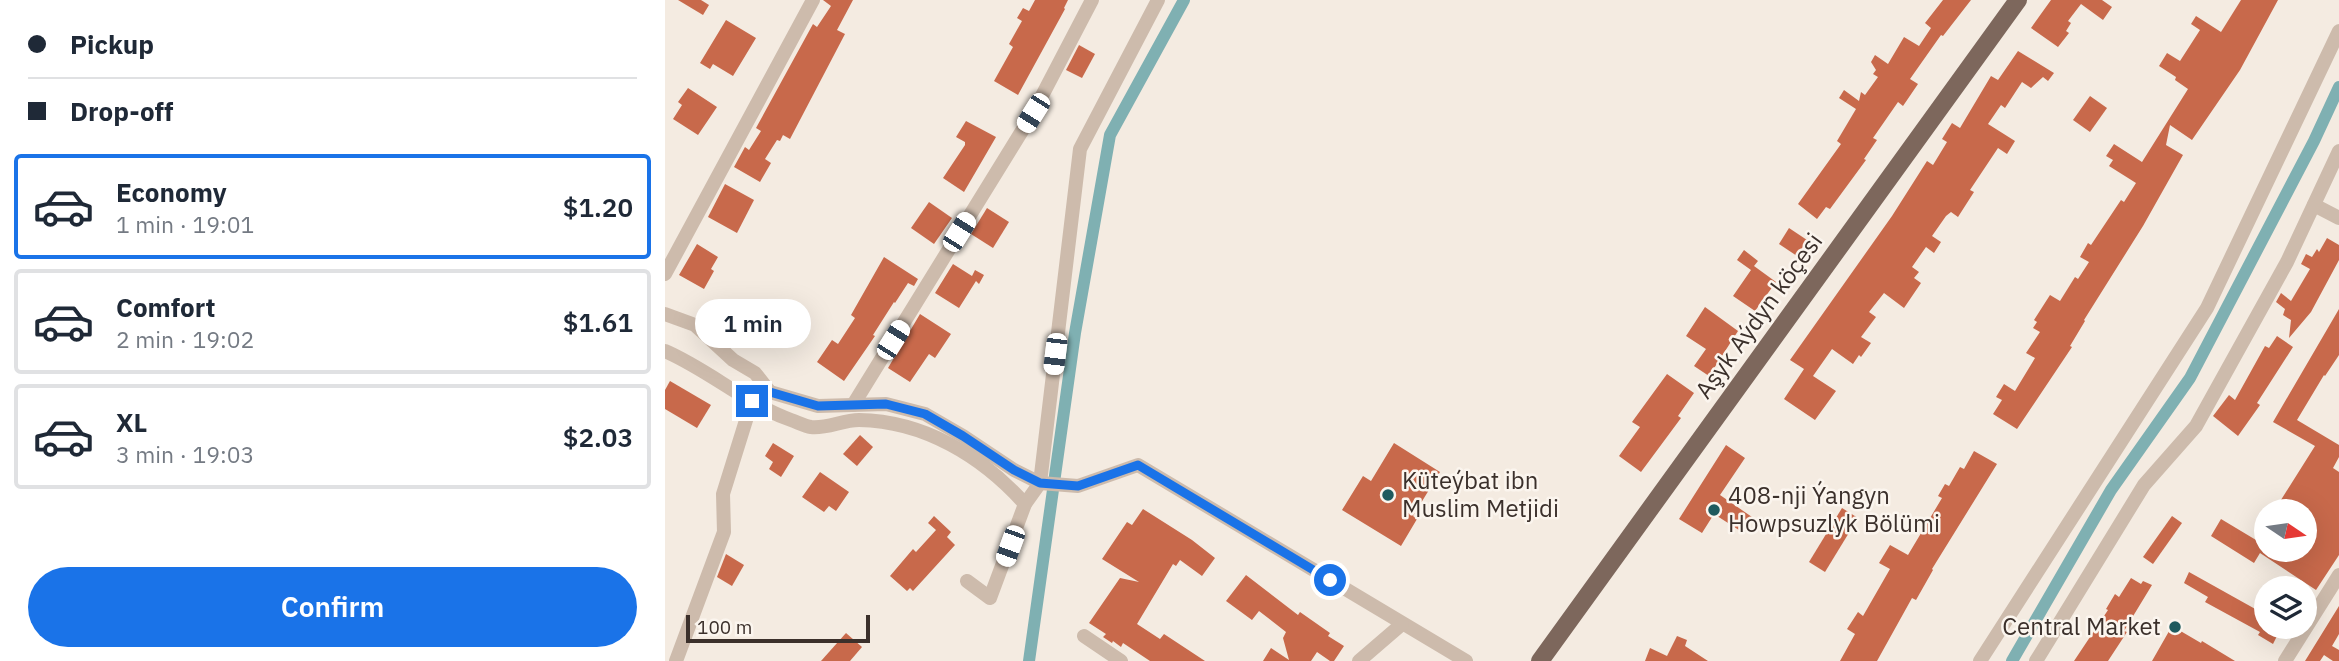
<!DOCTYPE html>
<html lang="en">
<head>
<meta charset="utf-8">
<style>
	body { margin:0; font-family:"IBM Plex Sans",sans-serif; background:#f2f2f3; color:#1f2937; height:100vh; display:flex; flex-direction:column; font-size:26px; white-space:nowrap }
	* { box-sizing:border-box; margin:0 }
	p { font-size:23px; color:#747a83 }
	.icon { flex:none; width:38px; height:38px; fill:none; stroke:currentColor; stroke-width:2; stroke-linecap:round; stroke-linejoin:round }
	.map { position:relative; flex:1; overflow:hidden }
	.details { display:flex; flex-direction:column; background:#fff; width:665px }
	.details>* { flex:none }
	.banner { display:grid; align-content:center; height:154px; padding:0 28px; background:#fff }
	.needle { width:46px; rotate:103deg }
	.fabs { position:absolute; left:1589px; top:499px; display:grid; gap:14px }
	.fabs a { display:grid; place-items:center; width:63px; height:63px; border-radius:50%; background:#fff; box-shadow:0 7px 28px #0002; font-size:35px }
	.scale { position:absolute; left:21px; bottom:18px; width:184px; box-sizing:border-box; padding-left:7px; border:4px solid #3b302b; border-top:0; font-size:19px; line-height:24px; white-space:nowrap; color:#3b302b; -webkit-text-stroke:5px #fbf5ee; paint-order:stroke }
	.end { position:absolute; width:32px; height:32px; margin:-16px; border:9px solid #1a73e8; background:#fff; box-shadow:0 0 0 4px #fff }
	.from { border-radius:50% }
	.bubble { position:absolute; height:49px; border-radius:24px; background:#fff; box-shadow:0 7px 28px #0002; font-size:23px; font-weight:600; line-height:49px; text-align:center }
	.car { position:absolute; width:21px; height:42px; margin:-21px -10px; border-radius:9px; box-shadow:0 0 5px 2px #0007; background:linear-gradient(#fff 24%,#345 0 40%,#fff 0 76%,#345 0 86%,#fff 0) }
	.banner b { display:flex; align-items:center; gap:24px; height:66px; font-size:26px }
	.banner b+b { border-top:2px solid #e0e1e3 }
	.banner i { width:18px; height:18px; background:#1f2937 }
	ul { padding:0; list-style:none }
	li { display:flex; align-items:center; gap:21px; height:105px; margin:0 14px 10px; padding:0 14px; border:4px solid #e0e1e3; border-radius:7px }
	li div { flex:1 }
	li b { display:block; font-size:26px }
	li em { font-style:normal; font-weight:600 }
	li.active { border-color:#1a73e8 }
	li>.icon { width:63px; height:63px; stroke-width:1.5 }
	.cta { display:flex; gap:14px; margin-top:auto; padding:14px 28px }
	.cta a { flex:1; height:80px; border-radius:42px; background:#1a73e8; color:#fff; font-size:28px; font-weight:600; line-height:80px; text-align:center }
	main { display:flex; flex:1; min-height:0 }
	.map>svg:first-child { display:block }
	.lines { fill:none; stroke-linecap:round; stroke-linejoin:round }
	.canal { stroke:#7fb0b2; stroke-width:12 }
	.building { fill:#c8694b }
	.minor { stroke:#cdbbac; stroke-width:14 }
	.major { stroke:#7d675c; stroke-width:18 }
	.route { stroke:#1a73e8; stroke-width:9 }
	.poi-dot { fill:#1f5a5e; stroke:#fbf5ee; stroke-width:2.5 }
	.labels { text-anchor:middle; stroke-width:5; stroke-linejoin:round; paint-order:stroke }
	.street-label { font-size:24px; fill:#3b302b; stroke:#fbf5ee }
	.poi-label { font-size:24px; fill:#3b302b; stroke:#fbf5ee; text-anchor:start }
</style>
</head>
<body>
<main>
<section class="details">
<div class="banner">
<b><i class="from"></i>Pickup</b>
<b><i></i>Drop-off</b>
</div>
<ul>
<li class="active"><svg class="icon" aria-label="car" viewBox="0 0 24 24"><path d="M5 17H2v-5l4-1 3-4h7l3 4 3 1v5h-3M9 17h6M6 11h13"/><circle cx="7" cy="17" r="2"/><circle cx="17" cy="17" r="2"/></svg><div><b>Economy</b><p>1 min · 19:01</p></div><em>$1.20</em></li>
<li><svg class="icon" aria-label="car" viewBox="0 0 24 24"><path d="M5 17H2v-5l4-1 3-4h7l3 4 3 1v5h-3M9 17h6M6 11h13"/><circle cx="7" cy="17" r="2"/><circle cx="17" cy="17" r="2"/></svg><div><b>Comfort</b><p>2 min · 19:02</p></div><em>$1.61</em></li>
<li><svg class="icon" aria-label="car" viewBox="0 0 24 24"><path d="M5 17H2v-5l4-1 3-4h7l3 4 3 1v5h-3M9 17h6M6 11h13"/><circle cx="7" cy="17" r="2"/><circle cx="17" cy="17" r="2"/></svg><div><b>XL</b><p>3 min · 19:03</p></div><em>$2.03</em></li>
</ul>
<div class="cta"><a>Confirm</a></div>
</section>
<div class="map">
<svg width="1674" height="661" viewBox="0 0 1674 661">
	<rect width="100%" height="100%" fill="#f4ebe1"/>
	<g class="lines">
		<g class="canal">
			<path d="M364,661L410,333L445,135L519,0"/>
			<path d="M1347,661L1446,490L1525,378L1649,141L1674,87"/>
		</g>
	</g>
	<g class="building">
		<path d="M13,0H36L44,5L38,15Z"/>
		<path d="M158,0H188L172,30L180,34L125,139L118,135L115,141L112,140L100,159L106,163L95,182L69,167L80,147L84,150L96,131L91,128L148,24L152,27L166,6Z"/>
		<path d="M370,0H403L399,8L400,9L353,95L329,81L348,47L344,44L357,21L352,18L358,8L364,11Z"/>
		<path d="M1278,0H1306L1278,36L1276,35L1245,79L1253,84L1238,106L1233,102L1208,138L1212,140L1199,159L1201,160L1165,209L1161,207L1152,219L1133,204L1176,144L1172,141L1191,109L1174,98L1179,90L1194,101L1196,92L1200,95L1213,77L1208,74L1211,70L1206,62L1210,55L1223,64L1239,37L1254,46L1266,28L1260,23Z"/>
		<path d="M1386,0H1437L1447,7L1438,20L1416,4L1403,21L1406,23L1401,31L1404,33L1393,47L1366,28Z"/>
		<path d="M1576,0H1613L1575,70L1527,140L1505,125L1501,145L1518,155L1478,226L1419,320L1420,321L1405,346L1407,347L1352,429L1328,414L1337,400L1331,397L1339,384L1350,391L1370,358L1361,353L1375,332L1368,328L1372,322L1369,320L1385,295L1395,301L1410,277L1413,279L1424,262L1415,257L1423,243L1426,245L1456,200L1459,202L1471,183L1444,166L1448,160L1441,156L1449,144L1477,162L1523,89L1510,80L1511,77L1494,66L1502,53L1515,61L1535,30L1526,24L1531,16L1556,32Z"/>
		<path d="M61,20L91,38L68,76L48,64L45,69L35,63Z"/>
		<path d="M414,45L430,54L417,78L401,70Z"/>
		<path d="M1353,51L1389,73L1383,81L1378,77L1366,88L1357,82L1340,108L1336,105L1323,124L1350,141L1342,154L1333,148L1305,190L1309,192L1293,217L1286,212L1281,216L1267,236L1276,242L1269,253L1261,247L1247,267L1254,272L1249,278L1256,283L1239,308L1219,293L1204,312L1211,317L1196,337L1206,343L1196,357L1194,355L1188,364L1167,349L1148,376L1171,391L1150,420L1119,399L1139,369L1125,360L1227,216L1262,161L1268,165L1282,142L1277,139L1287,123L1295,128L1326,76L1333,80Z"/>
		<path d="M23,88L52,107L33,135L8,119L17,105L13,102Z"/>
		<path d="M1425,96L1442,108L1425,132L1408,120Z"/>
		<path d="M301,121L331,137L299,192L278,178L300,145V142L291,137Z"/>
		<path d="M60,184L89,200L72,233L43,217Z"/>
		<path d="M264,202L287,218L269,244L246,228Z"/>
		<path d="M322,208L344,222L328,248L306,234Z"/>
		<path d="M1124,228L1142,240L1132,256L1114,244Z"/>
		<path d="M1662,238L1674,245V260L1646,312L1624,338L1626,320L1618,315L1620,309L1611,302L1616,293L1626,301L1645,269L1636,264L1641,254L1647,257L1652,249L1654,252Z"/>
		<path d="M32,244L53,257L46,269L49,271L39,289L14,275Z"/>
		<path d="M1079,250L1093,261L1089,266L1111,282L1090,311L1068,296L1086,270L1072,260Z"/>
		<path d="M219,257L253,279L249,286L243,283L230,303L229,302L208,335L210,336L179,381L152,362L167,340L173,344L190,318L186,315Z"/>
		<path d="M288,264L307,276L310,270L319,275L314,284L311,281L294,308L270,293Z"/>
		<path d="M1040,307L1073,331L1044,376L1029,366L1041,349L1021,336Z"/>
		<path d="M1674,309V355L1660,376L1659,375L1632,420L1674,445V457L1668,468L1674,472V555L1651,590L1595,553L1589,563L1546,536L1556,519L1591,540L1601,524V550H1640V511H1609L1650,446L1608,422Z"/>
		<path d="M255,314L286,334L270,358L264,354L245,382L223,368Z"/>
		<path d="M1612,336L1628,347L1592,403L1595,405L1573,436L1548,416L1564,395L1570,400L1600,346L1604,348Z"/>
		<path d="M1002,374L1029,393L1013,416L1016,418L976,472L954,456L975,427L967,422Z"/>
		<path d="M5,381L46,405L32,428L0,409V390Z"/>
		<path d="M195,435L208,447L192,466L178,454Z"/>
		<path d="M108,443L129,456L116,477L104,469L108,462L100,456Z"/>
		<path d="M729,443L775,472L748,516L752,519L736,546L677,510L698,476L706,481Z"/>
		<path d="M1061,445L1080,458L1055,495L1087,517L1077,532L1049,514L1037,533L1014,519Z"/>
		<path d="M1309,451L1332,464L1267,569L1268,570L1251,600L1247,598L1212,661H1175L1190,634L1182,629L1193,612L1198,616L1225,569L1214,563L1225,545L1243,555L1277,498L1273,496L1280,484L1284,486L1295,467L1299,469Z"/>
		<path d="M155,472L184,492L171,511L164,506L159,512L137,497Z"/>
		<path d="M1177,508L1193,518L1160,572L1144,562Z"/>
		<path d="M478,509L527,540L550,558L537,576L515,560L511,566L508,564L472,624L495,639L499,634L540,661H485L458,643L456,647L448,641L447,643L438,637L441,634L424,623L455,578L474,582L437,559L462,522L467,525Z"/>
		<path d="M269,516L286,532L282,537L290,545L248,591L245,588L242,591L225,576L248,549L251,552L271,530L263,523Z"/>
		<path d="M1507,516L1517,523L1488,564L1478,557Z"/>
		<path d="M61,554L79,565L67,586L52,577Z"/>
		<path d="M1524,572L1601,615V626H1617L1608,644L1593,635L1595,632L1540,602L1543,597L1519,583Z"/>
		<path d="M581,575L633,615L635,612L665,633L663,636L679,646L669,661H665L652,652L646,661H598L606,648L624,660L618,638L621,632L594,611L587,620L561,601Z"/>
		<path d="M1466,578L1476,584L1478,581L1487,585L1459,631L1462,632L1443,661H1409L1443,610L1441,609L1450,594L1454,597Z"/>
		<path d="M1674,606V634L1667,646L1674,650V661H1668L1659,655L1655,661H1640Z"/>
		<path d="M1507,626L1536,643L1537,641L1570,661H1487Z"/>
		<path d="M181,633L197,647L185,661H156Z"/>
		<path d="M1012,636L1022,640L1020,646L1043,661H980L985,648L1002,656Z"/>
	</g>
	<g class="lines">
		<g class="minor">
			<path d="M1649,205L1674,218"/>
			<path d="M0,274L148,0"/>
			<path d="M0,314L30,325L68,360L90,373L105,392"/>
			<path d="M0,351C44,370 81,404 126,420C132,422 140,426 146,427C161,429 178,420 194,420C259,421 317,456 360,504"/>
			<path d="M188,405L368,113L427,0"/>
			<path d="M302,581L325,598L360,504L375,483L415,149L493,0"/>
			<path d="M419,636L456,661"/>
			<path d="M11,661L59,532L58,494L87,401L105,392L153,406L221,404L260,414L298,436L349,470L375,483L413,486L473,465L801,661"/>
			<path d="M694,661L737,624"/>
			<path d="M1315,661L1542,308L1674,31"/>
			<path d="M1371,661L1479,485L1531,426L1622,262L1674,151"/>
			<path d="M1620,661L1674,575"/>
		</g>
		<path class="major" d="M875,661L1353,0"/>
	</g>
	<g class="lines">
		<path class="route" d="M87,401L105,392L153,406L221,404L260,414L298,436L349,470L375,483L413,486L473,465L665,580"/>
	</g>
	<g class="poi-dot">
		<circle cx="723" cy="495" r="7"/>
		<circle cx="1049" cy="510" r="7"/>
		<circle cx="1510" cy="627" r="7"/>
	</g>
	<g class="labels">
		<g class="street-label">
			<text transform="translate(1094 316) rotate(-54)" y="8">Aşyk Aýdyn köçesi</text>
		</g>
		<g class="poi-label">
			<text x="737" y="489">Küteýbat ibn<tspan x="737" dy="28">Muslim Metjidi</tspan></text>
			<text x="1063" y="504">408-nji Ýangyn<tspan x="1063" dy="28">Howpsuzlyk Bölümi</tspan></text>
			<text x="1496" y="635" text-anchor="end">Central Market</text>
		</g>
	</g>
</svg>
<div class="fabs">
<a><svg class="needle" viewBox="-14 -14 28 28"><path d="M0-13l5 13h-10z" fill="#e53935"/><path d="M0 13l5-13h-10z" fill="#747a83"/></svg></a>
<a><svg class="icon" aria-label="layers" viewBox="0 0 24 24"><path d="M12 4l9 5-9 5-9-5zM3 14l9 5 9-5"/></svg></a>
</div>
<div class="scale">100 m</div>
<i class="end from" style="left:665px;top:580px"></i>
<i class="end" style="left:87px;top:401px"></i>
<div class="bubble" style="left:30px;top:299px;width:116px">1 min</div>
<i class="car" style="left:368px;top:113px;rotate:212deg"></i>
<i class="car" style="left:294px;top:232px;rotate:32deg"></i>
<i class="car" style="left:228px;top:340px;rotate:32deg"></i>
<i class="car" style="left:390px;top:354px;rotate:187deg"></i>
<i class="car" style="left:345px;top:546px;rotate:200deg"></i>
</div>
</main>
</body>
</html>
